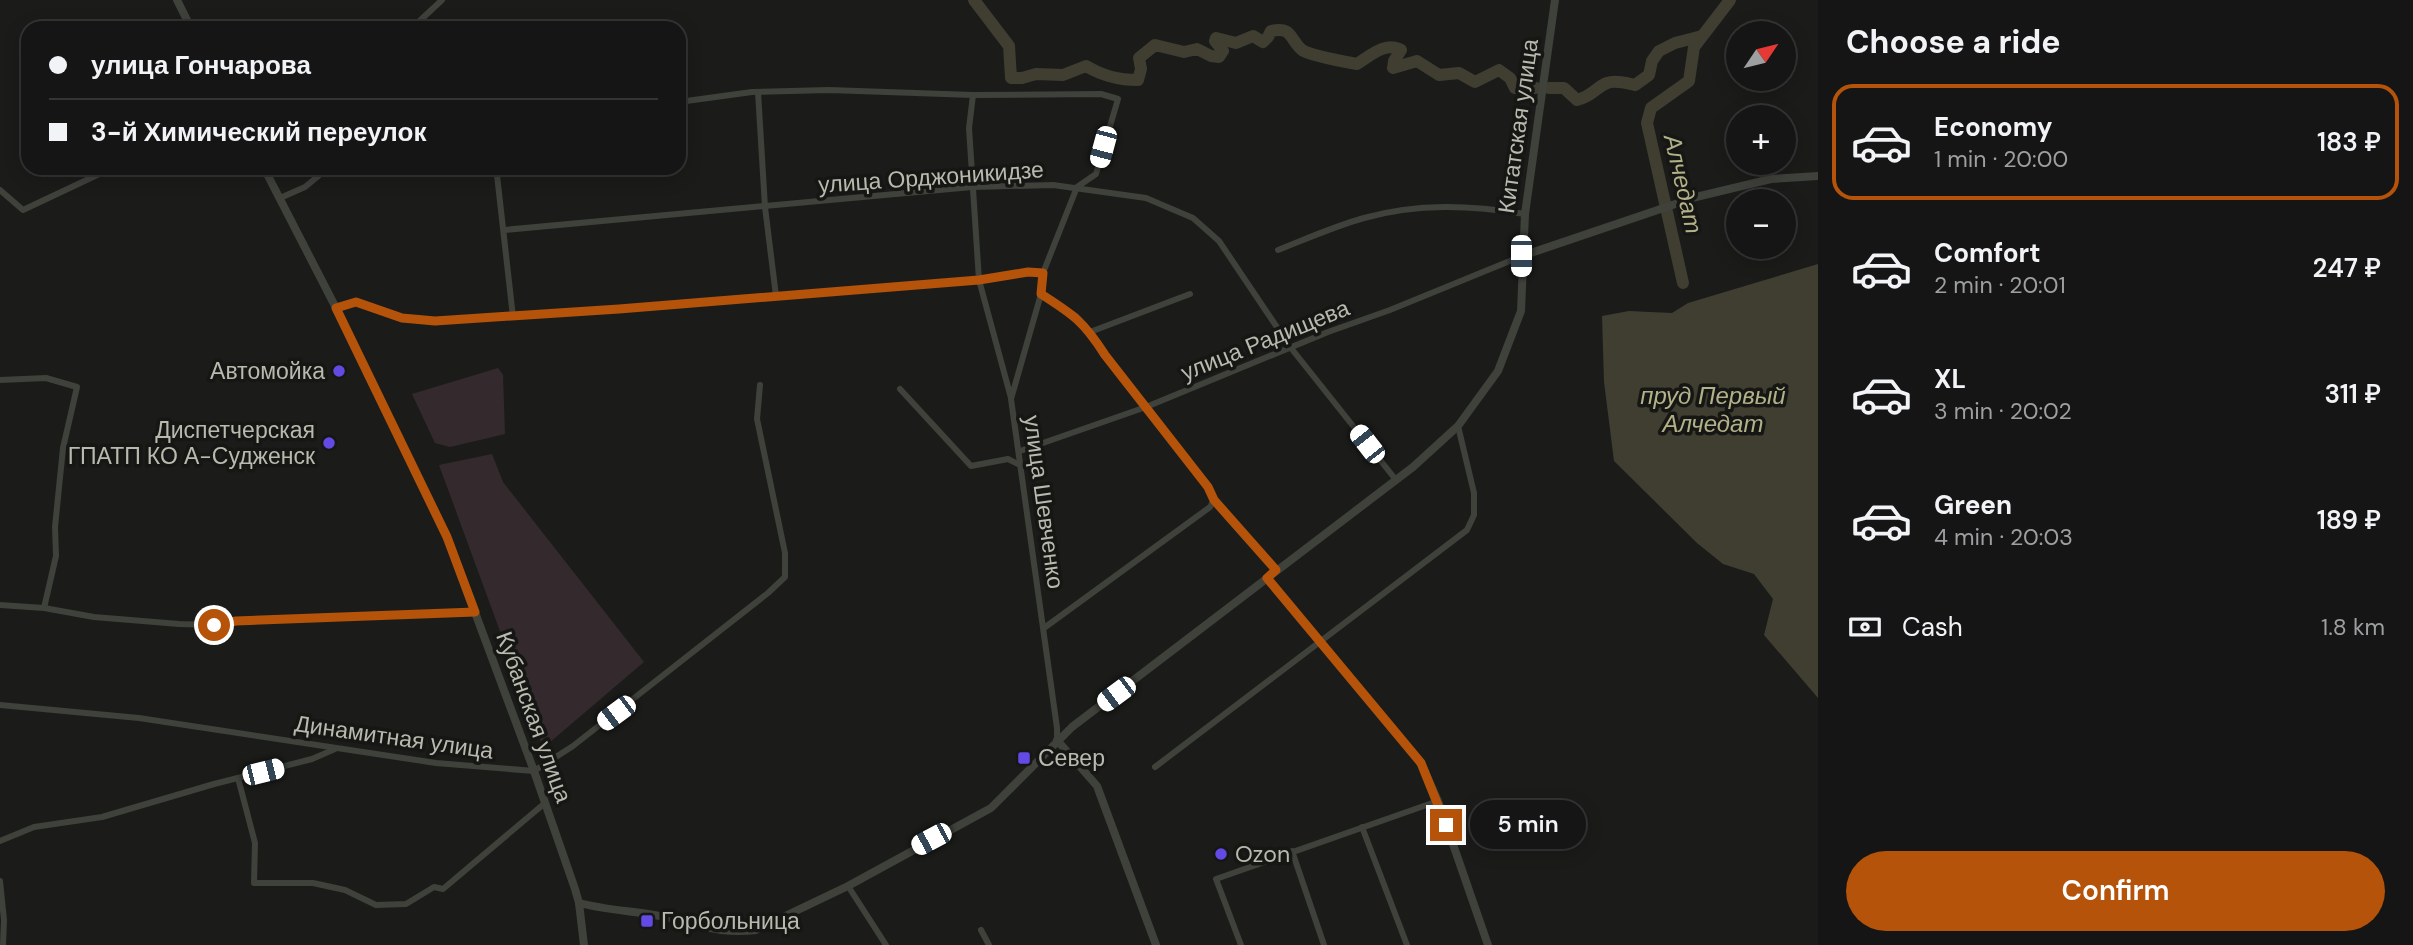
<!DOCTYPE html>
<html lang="en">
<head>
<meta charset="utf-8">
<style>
	body { margin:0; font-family:"DM Sans",sans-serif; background:#212222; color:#f1f3f6; height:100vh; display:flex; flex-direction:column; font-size:26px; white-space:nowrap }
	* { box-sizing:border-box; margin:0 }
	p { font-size:23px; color:#9d9fa0 }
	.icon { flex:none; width:38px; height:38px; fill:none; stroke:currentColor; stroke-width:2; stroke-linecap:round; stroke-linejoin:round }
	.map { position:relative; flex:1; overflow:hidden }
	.drawer { display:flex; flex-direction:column; background:#141514; width:595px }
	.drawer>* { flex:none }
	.hud { position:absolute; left:21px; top:21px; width:665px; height:154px; border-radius:21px; box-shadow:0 4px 18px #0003,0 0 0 2px #333434; display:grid; align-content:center; height:154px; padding:0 28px; background:#141514 }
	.needle { width:46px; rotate:55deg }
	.controls { position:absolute; left:1726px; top:21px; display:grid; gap:14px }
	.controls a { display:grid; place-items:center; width:70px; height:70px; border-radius:50%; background:#141514; box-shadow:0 4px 18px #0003,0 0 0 2px #333434; font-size:35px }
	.end { position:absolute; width:32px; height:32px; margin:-16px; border:9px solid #b45309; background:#fff; box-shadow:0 0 0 4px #fff }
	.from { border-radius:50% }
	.bubble { position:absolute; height:49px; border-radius:24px; background:#141514; box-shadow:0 4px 18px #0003,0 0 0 2px #333434; font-size:23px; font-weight:600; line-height:49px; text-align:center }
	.car { position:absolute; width:21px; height:42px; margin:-21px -10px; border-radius:9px; box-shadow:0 0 5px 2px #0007; background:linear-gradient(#fff 24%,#345 0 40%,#fff 0 76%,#345 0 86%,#fff 0) }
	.hud b { display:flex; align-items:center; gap:24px; height:66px; font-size:26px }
	.hud b+b { border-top:2px solid #333434 }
	.hud i { width:18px; height:18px; background:#f1f3f6 }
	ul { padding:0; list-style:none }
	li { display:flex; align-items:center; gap:21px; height:116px; margin:0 14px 10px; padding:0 14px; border:4px solid transparent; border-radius:21px }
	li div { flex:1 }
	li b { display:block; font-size:26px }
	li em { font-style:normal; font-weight:600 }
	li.active { border-color:#b45309 }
	li>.icon { width:63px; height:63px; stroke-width:1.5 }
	h2 { padding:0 28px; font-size:32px; line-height:84px }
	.pay { display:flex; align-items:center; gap:18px; height:77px; padding:0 28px; font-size:26px }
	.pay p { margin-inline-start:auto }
	.primary-button { display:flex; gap:14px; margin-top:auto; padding:14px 28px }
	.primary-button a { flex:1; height:80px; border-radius:42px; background:#b45309; color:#fff; font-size:28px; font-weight:600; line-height:80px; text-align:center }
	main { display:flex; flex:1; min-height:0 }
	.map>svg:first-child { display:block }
	.green { fill:#342a2d }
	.water { fill:#3f3e31 }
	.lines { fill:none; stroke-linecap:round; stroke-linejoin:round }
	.river { stroke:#3f3e31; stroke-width:12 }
	.minor { stroke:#3f413b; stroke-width:6 }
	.tertiary { stroke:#3f413b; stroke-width:8 }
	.route { stroke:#b45309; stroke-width:9 }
	.poi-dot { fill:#644ae4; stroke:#161715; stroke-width:2.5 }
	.labels { text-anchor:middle; stroke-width:7; stroke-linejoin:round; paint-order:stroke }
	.street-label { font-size:23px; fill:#b8baae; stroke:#161715 }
	.poi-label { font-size:23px; fill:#b8baae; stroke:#161715; text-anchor:start }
	.water-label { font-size:24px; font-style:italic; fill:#b2b188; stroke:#161715 }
</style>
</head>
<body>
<main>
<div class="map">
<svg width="1818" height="945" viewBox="0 0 1818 945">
	<rect width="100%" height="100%" fill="#1b1c1a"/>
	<g class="green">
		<path d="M498,368L503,375L505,434L450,447L435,443L412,394Z"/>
		<path d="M492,454L503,482L644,662L543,748L439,465Z"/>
	</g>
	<path class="water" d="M1818,264V698L1764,635L1773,599L1754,574L1723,564L1697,543L1614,461L1604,382L1602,316L1629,311L1672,313L1688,303Z"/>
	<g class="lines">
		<g class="river">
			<path d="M974,0L1009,46L1011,78H1022L1036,74L1063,75L1086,66C1103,76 1118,80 1138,80L1141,69L1139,58L1155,45L1184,52L1197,49L1211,56L1219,57L1223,51L1215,41L1216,38L1236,43L1253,36L1263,42L1268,37L1271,31C1293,26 1289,39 1302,50C1309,55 1346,62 1357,64C1370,56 1386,41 1401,50L1394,61L1393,68L1417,61L1439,75L1459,73L1475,82L1499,70L1510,78L1515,88H1536"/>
			<path d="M1549,88H1564L1577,100C1593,96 1596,87 1607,83C1615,80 1627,83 1635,85L1649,75L1652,61L1659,51L1675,43L1702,36"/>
			<path d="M1683,283L1647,123L1651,108L1689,81L1694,47L1730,0"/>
		</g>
		<g class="minor">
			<path d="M412,28L442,0"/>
			<path d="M758,92L765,207L776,296"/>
			<path d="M973,95L969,128L979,280L1011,398"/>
			<path d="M679,102L752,92L829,90L973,95L1101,94L1118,99L1096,174L1077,187L1043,273L1041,294L1011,399L1057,728V740"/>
			<path d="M500,168L497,175L513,317"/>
			<path d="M0,190L23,210L112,168"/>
			<path d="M280,198L305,187L328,168"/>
			<path d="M504,230L972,187L1053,185L1146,198L1193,218L1219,241L1291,348L1396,480"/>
			<path d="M1278,250C1306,239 1335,226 1364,218C1418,203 1470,205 1525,214"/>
			<path d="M1041,294L1076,316L1090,332L1105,355L1208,487L1214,500L1276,570"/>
			<path d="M336,308L356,302L402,318L435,321L619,309L979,280L1028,272L1043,273"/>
			<path d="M1090,332L1190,294"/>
			<path d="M0,380L46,378L77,387L63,448L55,527L56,556L44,608"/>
			<path d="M900,389L971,466L1008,459L1022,466"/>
			<path d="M1020,451L1146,407L1328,332L1390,310L1522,256"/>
			<path d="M0,605L44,608L94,617L179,624L214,625L236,620L475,612"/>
			<path d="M1044,628L1210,507L1214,500"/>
			<path d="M0,705L139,718L436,763L534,771L573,746L768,593L785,577V553L757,419L760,385"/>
			<path d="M1155,767L1467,530L1474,515V493L1458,426"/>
			<path d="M238,778L255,843L254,883H313L345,890L376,905L406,904L434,887L443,889L545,803"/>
			<path d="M1362,827L1407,945"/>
			<path d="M0,841L34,827L102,817L214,784L312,759L335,749"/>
			<path d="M1292,851L1324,945"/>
			<path d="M0,881L4,920L3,945"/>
			<path d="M848,886L886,945"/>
			<path d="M981,930L989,945"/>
			<path d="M1241,945L1216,879L1438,801"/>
		</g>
		<g class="tertiary">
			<path d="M177,0L191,28"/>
			<path d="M264,168L336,308L447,537L534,771L575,889L579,903L584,945"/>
			<path d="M1522,256L1696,197L1771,179L1818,176"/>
			<path d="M1267,578L1421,763L1438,801L1488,945"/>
			<path d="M1057,740L1097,786L1156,945"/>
			<path d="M579,903C606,910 633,911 660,916C698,922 714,935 756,930L848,886L991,808L1072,727L1413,467L1458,426L1498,371L1521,311L1525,214L1555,0"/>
		</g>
	</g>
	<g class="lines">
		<path class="route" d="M214,625L236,621L475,612L447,537L336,308L356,302L402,318L435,321L619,309L979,280L1028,272L1043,273L1041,294C1074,315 1084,322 1105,355L1208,487L1214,500L1276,570L1267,578L1421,763L1446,825"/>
	</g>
	<g class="poi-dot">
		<circle cx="339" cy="371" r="7"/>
		<circle cx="329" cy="443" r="7"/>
		<rect x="1017" y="751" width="14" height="14" rx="3.5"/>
		<circle cx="1221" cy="854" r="7"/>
		<rect x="640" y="914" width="14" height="14" rx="3.5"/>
	</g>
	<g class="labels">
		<g class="street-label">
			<text transform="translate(1518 126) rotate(-82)" y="8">Китатская улица</text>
			<text transform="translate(931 177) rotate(-4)" y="8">улица Орджоникидзе</text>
			<text transform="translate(1265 340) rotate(-22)" y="8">улица Радищева</text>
			<text transform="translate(1044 502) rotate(82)" y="8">улица Шевченко</text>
			<text transform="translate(534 717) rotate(70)" y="8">Кубанская улица</text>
			<text transform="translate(394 737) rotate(8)" y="8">Динамитная улица</text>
		</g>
		<g class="poi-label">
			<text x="325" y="379" text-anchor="end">Автомойка</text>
			<text x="315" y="438" text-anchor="end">Диспетчерская<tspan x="315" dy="26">ГПАТП КО А-Судженск</tspan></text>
			<text x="1038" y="766">Север</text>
			<text x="1235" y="862">Ozon</text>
			<text x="661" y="929">Горбольница</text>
		</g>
		<g class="water-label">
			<text transform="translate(1683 184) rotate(77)" y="8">Алчедат</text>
			<text x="1713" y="404">пруд Первый<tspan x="1713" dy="28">Алчедат</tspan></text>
		</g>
	</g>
</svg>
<div class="controls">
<a><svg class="needle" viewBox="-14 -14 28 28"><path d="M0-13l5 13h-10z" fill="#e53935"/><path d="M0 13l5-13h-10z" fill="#9d9fa0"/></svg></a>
<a>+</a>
<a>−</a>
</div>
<i class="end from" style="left:214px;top:625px"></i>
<i class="end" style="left:1446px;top:825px"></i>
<div class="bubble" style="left:1470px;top:800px;width:116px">5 min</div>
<i class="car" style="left:1103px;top:147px;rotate:195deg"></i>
<i class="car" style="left:1521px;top:256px;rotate:180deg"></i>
<i class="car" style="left:1367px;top:444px;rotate:322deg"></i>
<i class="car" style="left:1116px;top:694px;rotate:233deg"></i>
<i class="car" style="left:616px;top:713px;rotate:233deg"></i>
<i class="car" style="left:263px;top:772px;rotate:76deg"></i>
<i class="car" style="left:931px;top:839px;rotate:242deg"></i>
<div class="hud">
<b><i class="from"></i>улица Гончарова</b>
<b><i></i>3-й Химический переулок</b>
</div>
</div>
<section class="drawer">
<h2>Choose a ride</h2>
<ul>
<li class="active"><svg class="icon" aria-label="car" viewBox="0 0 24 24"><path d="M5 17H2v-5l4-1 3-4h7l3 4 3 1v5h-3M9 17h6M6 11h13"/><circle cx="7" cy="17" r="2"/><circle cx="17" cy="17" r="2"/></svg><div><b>Economy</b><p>1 min · 20:00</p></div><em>183 ₽</em></li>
<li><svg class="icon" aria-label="car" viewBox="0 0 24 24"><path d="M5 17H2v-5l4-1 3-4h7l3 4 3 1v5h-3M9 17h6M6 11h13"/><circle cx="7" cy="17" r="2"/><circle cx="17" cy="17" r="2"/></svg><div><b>Comfort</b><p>2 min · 20:01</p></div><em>247 ₽</em></li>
<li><svg class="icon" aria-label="car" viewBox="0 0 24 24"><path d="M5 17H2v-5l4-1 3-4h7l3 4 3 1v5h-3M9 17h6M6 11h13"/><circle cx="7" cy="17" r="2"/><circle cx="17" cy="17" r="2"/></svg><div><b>XL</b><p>3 min · 20:02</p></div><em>311 ₽</em></li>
<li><svg class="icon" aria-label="car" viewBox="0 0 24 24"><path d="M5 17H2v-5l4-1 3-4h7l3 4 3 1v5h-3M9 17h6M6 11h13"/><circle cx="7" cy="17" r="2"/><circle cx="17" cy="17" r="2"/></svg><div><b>Green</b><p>4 min · 20:03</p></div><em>189 ₽</em></li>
</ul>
<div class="pay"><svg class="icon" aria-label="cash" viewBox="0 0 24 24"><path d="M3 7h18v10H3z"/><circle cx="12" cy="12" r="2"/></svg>Cash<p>1.8 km</p></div>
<div class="primary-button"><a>Confirm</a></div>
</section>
</main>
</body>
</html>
